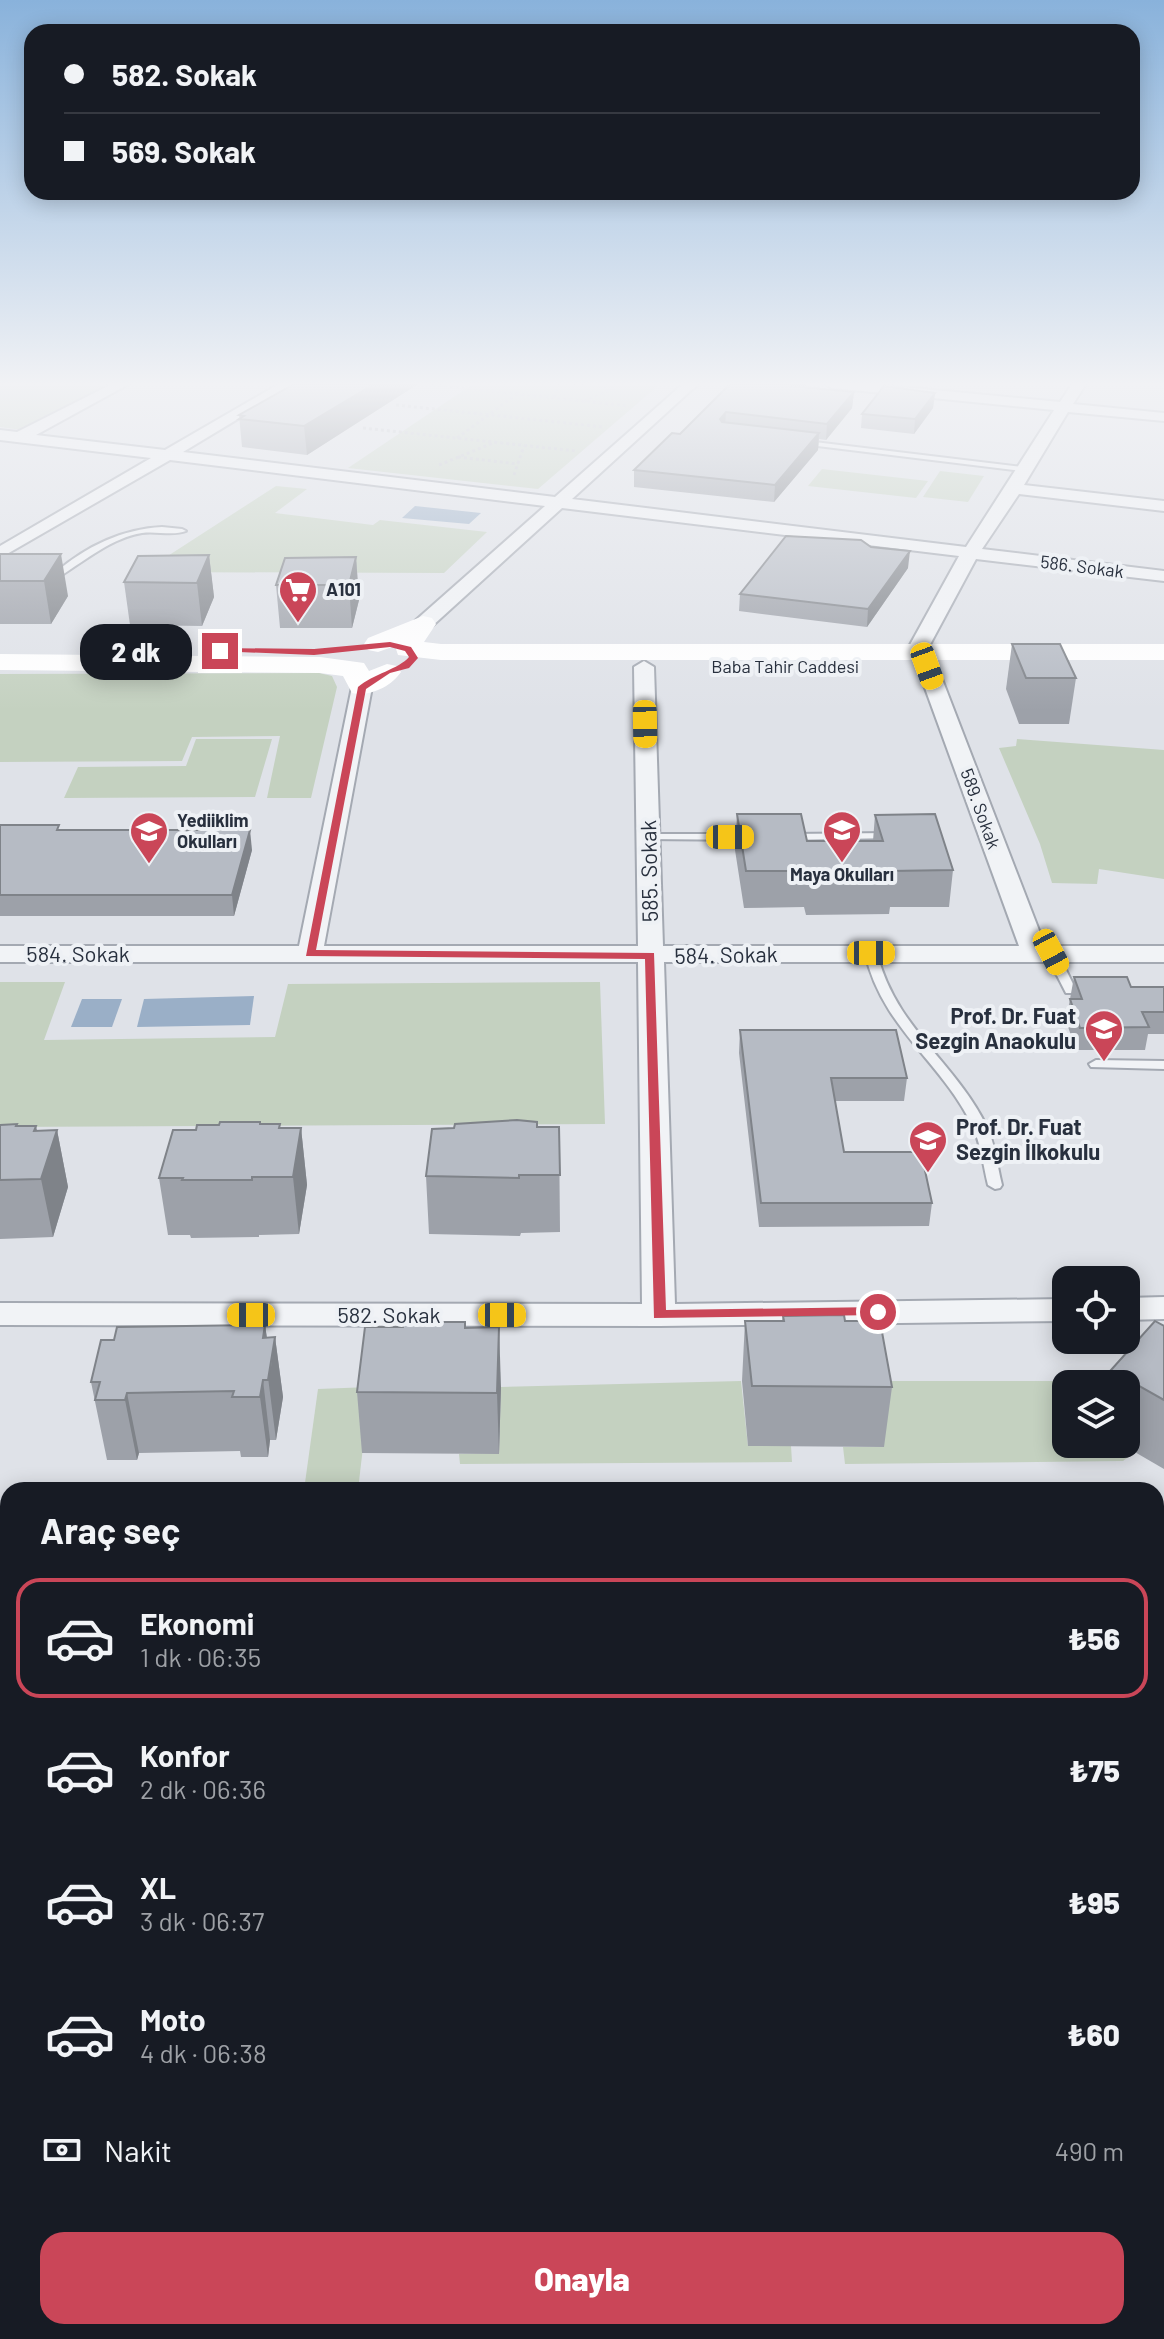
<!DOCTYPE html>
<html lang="tr">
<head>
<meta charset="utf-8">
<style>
	body { margin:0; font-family:Barlow,sans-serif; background:#20242c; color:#f1f3f6; height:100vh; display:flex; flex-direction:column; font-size:30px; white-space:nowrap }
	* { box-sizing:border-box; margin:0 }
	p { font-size:26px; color:#9ea1a6 }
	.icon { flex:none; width:44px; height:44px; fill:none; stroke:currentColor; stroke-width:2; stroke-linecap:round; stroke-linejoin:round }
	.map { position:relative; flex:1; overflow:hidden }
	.side { position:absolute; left:0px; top:1482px; width:1164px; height:858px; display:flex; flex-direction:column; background:#171b24; border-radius:24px 24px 0 0; box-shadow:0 4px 20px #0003 }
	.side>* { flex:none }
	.banner { position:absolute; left:24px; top:24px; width:1116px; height:176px; border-radius:24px; box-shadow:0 4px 20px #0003; display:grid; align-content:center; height:176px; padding:0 40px; background:#171b24 }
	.controls { position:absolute; left:1052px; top:1266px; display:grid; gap:16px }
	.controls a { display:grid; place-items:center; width:88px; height:88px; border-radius:16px; background:#171b24; box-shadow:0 4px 20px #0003; font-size:40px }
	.end { position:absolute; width:36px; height:36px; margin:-18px; border:10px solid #ca4658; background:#fff; box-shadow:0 0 0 4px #fff }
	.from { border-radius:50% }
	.bubble { position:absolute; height:56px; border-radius:24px; background:#171b24; box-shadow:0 4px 20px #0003; font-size:26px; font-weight:800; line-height:56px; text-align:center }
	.car { position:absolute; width:24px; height:48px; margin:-24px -12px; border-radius:10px; box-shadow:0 0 6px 2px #0007; background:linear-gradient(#f5c518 24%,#345 0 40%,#f5c518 0 76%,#345 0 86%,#f5c518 0) }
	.banner b { display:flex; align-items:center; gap:28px; height:76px; font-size:30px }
	.banner b+b { border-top:2px solid #363941 }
	.banner i { width:20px; height:20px; background:#f1f3f6 }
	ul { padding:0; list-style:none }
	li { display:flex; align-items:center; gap:24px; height:120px; margin:0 16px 12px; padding:0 24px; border:4px solid transparent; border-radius:24px }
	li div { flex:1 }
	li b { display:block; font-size:30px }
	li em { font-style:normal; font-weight:800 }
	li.current { border-color:#ca4658 }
	li>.icon { width:72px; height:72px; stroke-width:1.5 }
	h2 { padding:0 40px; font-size:36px; line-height:96px }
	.pay { display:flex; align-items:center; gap:20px; height:88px; padding:0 40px; font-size:30px }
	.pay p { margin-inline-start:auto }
	.action { display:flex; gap:16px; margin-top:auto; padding:16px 40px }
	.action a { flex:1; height:92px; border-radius:24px; background:#ca4658; color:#fff; font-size:32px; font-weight:800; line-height:92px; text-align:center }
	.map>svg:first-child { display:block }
	.green { fill:#c4d1c0 }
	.water { fill:#9aafc7 }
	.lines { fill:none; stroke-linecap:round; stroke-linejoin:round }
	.lane-casing { stroke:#a4a9b2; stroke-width:4 }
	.street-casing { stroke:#a4a9b2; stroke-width:4 }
	.path-far1 { stroke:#bdc0c6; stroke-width:3; stroke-dasharray:3 3; stroke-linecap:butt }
	.path { stroke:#bdc0c6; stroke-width:6; stroke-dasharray:7 7; stroke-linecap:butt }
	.lane { fill:#f1f3f6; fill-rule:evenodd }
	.street { fill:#f1f3f6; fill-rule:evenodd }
	.secondary { fill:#fff; fill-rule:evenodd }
	.wall { fill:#9da1a9 }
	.shaded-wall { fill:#7f8389 }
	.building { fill:#b6bbc4; stroke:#7f8389; stroke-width:2 }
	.route { fill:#ca4658 }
	.labels { text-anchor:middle; stroke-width:8; stroke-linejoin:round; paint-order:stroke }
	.far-street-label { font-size:18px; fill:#28303e; stroke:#eef1f5 }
	.far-poi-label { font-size:18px; font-weight:bold; fill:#28303e; stroke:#eef1f5; text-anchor:start }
	.street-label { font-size:22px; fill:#28303e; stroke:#eef1f5 }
	.poi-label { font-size:22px; font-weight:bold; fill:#28303e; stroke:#eef1f5; text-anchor:end }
</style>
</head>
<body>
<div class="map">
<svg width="1164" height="2339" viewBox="0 0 1164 2339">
	<rect width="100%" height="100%" fill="#dfe2e8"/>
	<g class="green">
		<path d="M0,384H108L21,430L0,427Z"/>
		<path d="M473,384H660L538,489L348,468Z"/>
		<path d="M822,469L928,481L916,498L808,486Z"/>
		<path d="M940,471L984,476L968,502L923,497Z"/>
		<path d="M276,486L307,489L275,513L373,525L380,520L487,532L444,573L143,572Z"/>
		<path d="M319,673L332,676L337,687L311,798H267L280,736L192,737L182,761L0,762V674Z"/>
		<path d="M196,739H272L255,797L64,798L78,767L186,766Z"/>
		<path d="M1017,739L1164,750V879L1099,869L1097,884L1052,883L1040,844L999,748L1016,746Z"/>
		<path d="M0,982H65L44,1040L275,1037L288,984L600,982L605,1124L0,1127Z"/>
		<path d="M741,1381L748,1446H791L792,1462L460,1464L459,1454L499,1453L501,1387Z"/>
		<path d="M872,1381H1142L1126,1384H1066V1444H1121L1135,1452L1123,1461L845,1464L843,1447H884Z"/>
		<path d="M370,1387L358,1490H304L318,1389Z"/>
	</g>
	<g class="water">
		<path d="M415,506L481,513L469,524L402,518Z"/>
		<path d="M254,996L250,1025L137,1027L144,999Z"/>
		<path d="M82,999H122L112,1027H71Z"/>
	</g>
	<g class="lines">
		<defs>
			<g id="lane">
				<path d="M798,440L1023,467L1027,469L1023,471L801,444Z"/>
				<path d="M162,527L182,529L186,531C174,536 156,531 142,533C112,538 87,559 62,575L55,573C85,547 122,529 162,527Z"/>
				<path d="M891,833L896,836L895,838L788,840L783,837L788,834Z"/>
				<path d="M648,834H755L760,837L755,840L644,839V835Z"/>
				<path d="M1051,948L1057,952L1074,986L1091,987L1093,990L1091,993H1066L1045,952Z"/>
				<path d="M871,949L877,953C895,1027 954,1061 986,1125C995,1143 997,1165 1002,1185L1000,1188L995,1189L988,1185C983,1165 981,1143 972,1125C941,1061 882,1028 865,953Z"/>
				<path d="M1096,1060L1164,1061V1069L1091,1067L1089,1064Z"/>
				<path d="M8,2010V2032L0,2035V2013Z"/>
			</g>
			<g id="street">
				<path d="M112,384H129L36,435L165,450L279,384H296L183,452L555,497L683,384H698L572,499L966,547L1054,410L832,388L825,384H871L1060,402L1072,384H1086L1073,404L1164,413V421L1068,412L1024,485L1164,501V511L1019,494L982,549L1164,571V581L976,559L926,652L916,658L906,652L959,556L562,508L430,628H416L413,624L416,620L545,506L170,460L0,558V546L151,458L0,440V430L17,432Z"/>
				<path d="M927,660L937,666L1045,946H1164V962H664L675,1304L1066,1299V1321L659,1326L0,1325V1303L642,1304L638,962H0V946H299L352,687L362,681L372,687L324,946H638L634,667L644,661L654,667L663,946H1019L917,666Z"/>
				<path d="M1164,1297V1319L1126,1320V1298Z"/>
			</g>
		</defs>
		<use href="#lane" class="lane-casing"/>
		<use href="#street" class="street-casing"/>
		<g class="path-far1">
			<path d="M426,384L629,406"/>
			<path d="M574,384L613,388"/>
			<path d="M554,398L559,384"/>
			<path d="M584,401L624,384"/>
			<path d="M396,405L604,427"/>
			<path d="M363,428L576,451"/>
			<path d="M457,438L517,394"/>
			<path d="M458,457L518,464"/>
			<path d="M439,465L493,443"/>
			<path d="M514,475L524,446"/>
		</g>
		<path class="path" d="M1156,1706H1164"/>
		<use href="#lane" class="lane"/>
		<use href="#street" class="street"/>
		<g class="secondary">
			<path d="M423,616L432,618L436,624L424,642L441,644H1164V660H441L398,655L395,646L378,652L368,650L364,644L368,638Z"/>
			<path d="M0,654L320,657L364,663L369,671L387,664L397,666L401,672C391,687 369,697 352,693L343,676L320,673L0,670Z"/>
		</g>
	</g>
	<g class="wall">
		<path d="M294,384H418L307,455L242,447L239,415Z"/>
		<path d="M730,384H807L803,387L854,392L852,408L826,440L819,439L818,450L774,502L634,487V470L680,434Z"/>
		<path d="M935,393L933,408L914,434L861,428L862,414Z"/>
		<path d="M0,554L68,596L51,624H0Z"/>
		<path d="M209,555L214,597L202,626L130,625L124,582Z"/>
		<path d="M356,557L359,600L352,628H280L276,585Z"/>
		<path d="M908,568L867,627L739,611L740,594Z"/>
		<path d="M1012,644L1076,678L1069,724H1019L1006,689Z"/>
		<path d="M737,814L807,841H873L875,815L953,870L949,907H890L889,914L806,915L804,907L744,908L735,850Z"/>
		<path d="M0,825L60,830L252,850L234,916H0Z"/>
		<path d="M1074,977L1131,987H1164V1034H1148L1145,1050H1076L1066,1021Z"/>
		<path d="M740,1030L907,1078L904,1101H835L844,1152L932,1203L929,1226L759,1227L739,1053Z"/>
		<path d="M17,1124V1126L37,1131L57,1130L68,1187L53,1237L0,1239V1125Z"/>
		<path d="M260,1124L281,1128H301L307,1185L299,1234L259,1235V1237L191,1238L190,1235H168L159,1178L196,1130L219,1125Z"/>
		<path d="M537,1127H559L560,1232L521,1233L520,1236L429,1234L426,1176Z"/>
		<path d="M783,1316L845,1321L892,1387L884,1447L748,1446L742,1381L745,1321H782Z"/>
		<path d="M265,1325L267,1338L275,1337L283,1397L276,1440H270L268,1457H241L240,1451L139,1453L137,1460H107L91,1382L114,1340Z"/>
		<path d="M1164,1326V1469L1121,1444H1126V1384H1108L1111,1370Z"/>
		<path d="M465,1328L501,1387L499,1454L362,1453L357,1392Z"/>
		<path d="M0,1585H8V1799L3,1812H0Z"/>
		<path d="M0,2044H8V2239L0,2240Z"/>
	</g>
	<g class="shaded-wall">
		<path d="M374,384H418L307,455L304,426Z"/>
		<path d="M793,384H807L790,402L791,386Z"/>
		<path d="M854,392L852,408L826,440L827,424Z"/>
		<path d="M935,393L933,408L914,434L915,419Z"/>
		<path d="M726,412L725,428L720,419Z"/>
		<path d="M819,433L818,450L774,502L775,485Z"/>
		<path d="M910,551L908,568L867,627L868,609Z"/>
		<path d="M61,554L68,596L51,624L44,581Z"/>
		<path d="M209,555L214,597L202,626L197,583Z"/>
		<path d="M356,557L359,600L352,628L349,585Z"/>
		<path d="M250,830L252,850L234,916L232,895Z"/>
		<path d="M36,1126L45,1167L57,1130L68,1187L53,1237L41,1179L34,1131Z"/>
		<path d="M301,1128L307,1185L299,1234L293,1177Z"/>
		<path d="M265,1325L271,1367L275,1337L283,1397L276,1440L263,1338Z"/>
		<path d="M499,1327L501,1387L499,1454L497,1393Z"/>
		<path d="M263,1380L270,1440L268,1457L260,1397Z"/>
		<path d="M127,1393L139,1453L137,1460L125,1400Z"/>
		<path d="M0,1774L7,1799L3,1812L0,1801Z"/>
	</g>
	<g class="building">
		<path d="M294,384H374L304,426L239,419L244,416L239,415Z"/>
		<path d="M730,384H793L791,386L854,392L827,424L726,412L720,419L722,422L819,433L775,485L634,470L672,433L680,434Z"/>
		<path d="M884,386L935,393L915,419L862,414Z"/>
		<path d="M786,536L861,540L871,547L910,551L868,609L740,594Z"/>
		<path d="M0,554H61L44,581H0Z"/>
		<path d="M209,555L197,583L124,582L138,556Z"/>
		<path d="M356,557L349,585H276L285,558Z"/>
		<path d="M1012,644H1060L1076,678H1026Z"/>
		<path d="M737,814H801L807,841H883L875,815L935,814L953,870L891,871L893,878H809L807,871H746Z"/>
		<path d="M0,825H59L57,830H250L232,895H0Z"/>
		<path d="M1074,977H1127L1131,987H1164V1012H1142L1149,1027L1080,1028L1070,999H1082Z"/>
		<path d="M740,1030H896L907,1078H831L844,1152H921L932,1203H761Z"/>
		<path d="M517,1120L537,1122V1127H559L560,1175H519V1178L426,1176L432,1129L454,1128L455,1124Z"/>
		<path d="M220,1122H260V1124H280L279,1128H301L293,1177H252V1180H182L183,1178H159L173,1130H196L197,1125H219Z"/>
		<path d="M17,1124L16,1126H36L34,1131L57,1130L41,1179L0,1180V1125Z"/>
		<path d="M844,1315L845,1321H880L892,1387L752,1386L745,1321H784L783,1316Z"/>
		<path d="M1155,1321L1164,1326V1400L1111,1370Z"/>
		<path d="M404,1322H465V1328L499,1327L497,1393L357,1392L365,1327H403Z"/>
		<path d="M265,1325L263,1338L275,1337L268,1380H263L260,1397H232L234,1391L127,1393L125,1400H95L100,1382H91L101,1340H114L117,1327Z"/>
		<rect x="0" y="1585" width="8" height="153"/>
		<path d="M0,2044H8V2180L0,2181Z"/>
	</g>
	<linearGradient id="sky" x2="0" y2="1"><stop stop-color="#89b2db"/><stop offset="0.54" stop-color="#f1f2f5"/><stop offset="1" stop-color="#f1f2f5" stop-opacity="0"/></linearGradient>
	<rect width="1164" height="711" fill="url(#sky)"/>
	<path class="route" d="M390,642L411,647L418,658L409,668L390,673L366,689L316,950L654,953L666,1310L878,1307L883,1309V1315L654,1318L645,959L306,956L358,687C373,674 399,669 409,657L405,651L390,647L314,655L216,651L220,648L314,649Z"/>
	<defs>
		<symbol id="supermarket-pin" viewBox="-11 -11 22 30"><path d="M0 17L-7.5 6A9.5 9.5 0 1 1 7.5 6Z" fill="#ca4658" stroke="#eef1f5"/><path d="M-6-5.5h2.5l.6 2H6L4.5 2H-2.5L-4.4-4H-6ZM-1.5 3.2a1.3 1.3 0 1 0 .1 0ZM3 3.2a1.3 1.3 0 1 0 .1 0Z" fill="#fff"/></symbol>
		<symbol id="school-pin" viewBox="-11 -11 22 30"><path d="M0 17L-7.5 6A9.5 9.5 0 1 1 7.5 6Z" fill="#ca4658" stroke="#eef1f5"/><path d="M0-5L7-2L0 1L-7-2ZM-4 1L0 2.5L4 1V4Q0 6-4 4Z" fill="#fff"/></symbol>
	</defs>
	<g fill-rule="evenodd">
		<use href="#supermarket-pin" x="276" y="568" width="44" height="60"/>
		<use href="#school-pin" x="820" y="808" width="44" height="60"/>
		<use href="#school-pin" x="127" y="809" width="44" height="60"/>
		<use href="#school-pin" x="1082" y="1007" width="44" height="60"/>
		<use href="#school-pin" x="906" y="1118" width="44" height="60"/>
	</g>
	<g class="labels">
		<g class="far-street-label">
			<text transform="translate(1082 567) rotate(7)" y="6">586. Sokak</text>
			<text x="785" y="673">Baba Tahir Caddesi</text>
			<text transform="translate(980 809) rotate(70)" y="6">589. Sokak</text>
		</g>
		<g class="far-poi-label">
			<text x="326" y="596">A101</text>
			<text x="177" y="827">Yediiklim<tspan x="177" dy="21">Okulları</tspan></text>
			<text x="842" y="881" text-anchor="middle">Maya Okulları</text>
		</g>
		<g class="street-label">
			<text transform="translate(649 871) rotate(-91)" y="8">585. Sokak</text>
			<text x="78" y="962">584. Sokak</text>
			<text transform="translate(726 955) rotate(-1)" y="8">584. Sokak</text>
			<text x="389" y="1323">582. Sokak</text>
		</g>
		<g class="poi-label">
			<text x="1076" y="1024">Prof. Dr. Fuat<tspan x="1076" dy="25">Sezgin Anaokulu</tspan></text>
			<text x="956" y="1135" text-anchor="start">Prof. Dr. Fuat<tspan x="956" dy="25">Sezgin İlkokulu</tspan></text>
		</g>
	</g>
</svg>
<div class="controls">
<a><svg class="icon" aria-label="locate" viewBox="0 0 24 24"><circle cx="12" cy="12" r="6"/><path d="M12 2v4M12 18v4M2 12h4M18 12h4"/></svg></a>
<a><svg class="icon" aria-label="layers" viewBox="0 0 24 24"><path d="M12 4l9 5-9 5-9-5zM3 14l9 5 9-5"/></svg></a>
</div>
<i class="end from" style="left:878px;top:1312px"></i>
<i class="end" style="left:220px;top:651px"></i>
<div class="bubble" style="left:80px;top:624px;width:112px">2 dk</div>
<i class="car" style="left:927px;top:666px;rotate:160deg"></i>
<i class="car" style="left:645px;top:724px;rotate:179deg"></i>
<i class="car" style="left:730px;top:837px;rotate:90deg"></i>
<i class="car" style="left:1051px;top:952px;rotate:152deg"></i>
<i class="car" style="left:871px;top:953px;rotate:90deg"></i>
<i class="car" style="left:251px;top:1315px;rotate:270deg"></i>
<i class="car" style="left:502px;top:1315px;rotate:90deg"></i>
<div class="banner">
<b><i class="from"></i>582. Sokak</b>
<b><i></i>569. Sokak</b>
</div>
<section class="side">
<h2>Araç seç</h2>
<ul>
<li class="current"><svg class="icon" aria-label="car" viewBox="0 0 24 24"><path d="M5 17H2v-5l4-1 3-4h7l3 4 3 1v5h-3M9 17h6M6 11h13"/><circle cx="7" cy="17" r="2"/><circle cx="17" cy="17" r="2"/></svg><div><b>Ekonomi</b><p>1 dk · 06:35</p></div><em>₺56</em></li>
<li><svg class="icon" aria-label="car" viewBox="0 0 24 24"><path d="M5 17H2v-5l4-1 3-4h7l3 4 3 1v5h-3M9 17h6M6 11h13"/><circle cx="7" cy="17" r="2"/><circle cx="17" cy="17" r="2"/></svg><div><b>Konfor</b><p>2 dk · 06:36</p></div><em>₺75</em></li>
<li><svg class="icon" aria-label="car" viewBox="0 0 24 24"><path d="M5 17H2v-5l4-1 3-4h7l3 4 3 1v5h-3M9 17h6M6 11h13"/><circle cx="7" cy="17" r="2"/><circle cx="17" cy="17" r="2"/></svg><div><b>XL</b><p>3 dk · 06:37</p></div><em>₺95</em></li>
<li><svg class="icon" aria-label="car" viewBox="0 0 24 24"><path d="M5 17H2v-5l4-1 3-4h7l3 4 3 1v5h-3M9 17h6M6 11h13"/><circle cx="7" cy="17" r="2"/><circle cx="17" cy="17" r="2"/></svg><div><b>Moto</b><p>4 dk · 06:38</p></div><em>₺60</em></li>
</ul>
<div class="pay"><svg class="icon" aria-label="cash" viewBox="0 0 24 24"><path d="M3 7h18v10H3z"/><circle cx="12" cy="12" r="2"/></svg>Nakit<p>490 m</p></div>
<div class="action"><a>Onayla</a></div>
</section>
</div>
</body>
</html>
